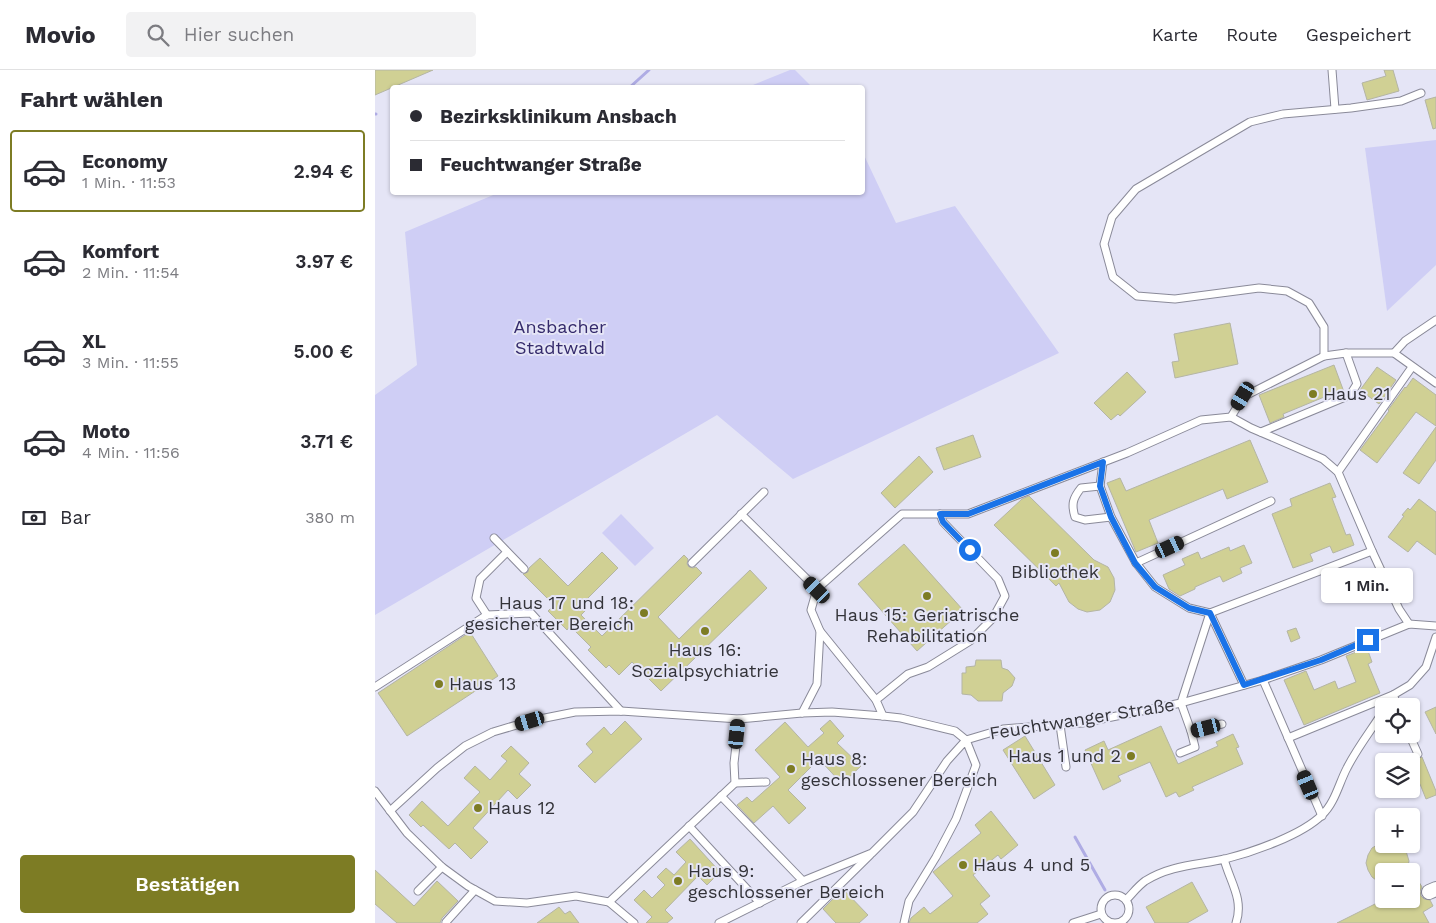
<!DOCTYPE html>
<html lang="de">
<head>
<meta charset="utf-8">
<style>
	body { margin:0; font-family:"Work Sans",sans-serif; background:#f2f2f3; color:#2b2b33; height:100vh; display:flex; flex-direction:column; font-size:19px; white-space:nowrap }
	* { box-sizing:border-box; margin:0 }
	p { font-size:16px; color:#7c7c81 }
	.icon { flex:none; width:28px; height:28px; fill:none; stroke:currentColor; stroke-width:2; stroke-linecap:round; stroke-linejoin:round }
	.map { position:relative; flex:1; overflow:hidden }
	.drawer { display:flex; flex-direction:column; background:#fff; width:375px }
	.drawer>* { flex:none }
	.hud { position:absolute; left:15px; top:15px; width:475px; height:110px; border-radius:5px; box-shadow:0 1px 4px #0004; display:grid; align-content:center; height:110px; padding:0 20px; background:#fff }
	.controls { position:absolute; left:1000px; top:628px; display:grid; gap:10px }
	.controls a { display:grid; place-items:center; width:45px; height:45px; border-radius:5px; background:#fff; box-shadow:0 1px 4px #0004; font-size:25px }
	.end { position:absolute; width:22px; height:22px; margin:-11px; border:6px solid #1a73e8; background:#fff; box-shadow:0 0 0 2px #fff }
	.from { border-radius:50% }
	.bubble { position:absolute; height:35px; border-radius:5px; background:#fff; box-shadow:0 1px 4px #0004; font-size:16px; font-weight:600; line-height:35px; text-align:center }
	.car { position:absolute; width:15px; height:30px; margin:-15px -8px; border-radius:6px; box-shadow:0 0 4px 1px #0007; background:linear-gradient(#222 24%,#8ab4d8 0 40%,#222 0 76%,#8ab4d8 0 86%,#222 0) }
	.hud b { display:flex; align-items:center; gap:18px; height:48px; font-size:19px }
	.hud b+b { border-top:1px solid #e1e1e2 }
	.hud i { width:12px; height:12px; background:#2b2b33 }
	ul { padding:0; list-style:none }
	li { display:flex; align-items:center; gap:15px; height:82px; margin:0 10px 8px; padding:0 10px; border:2px solid transparent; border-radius:5px }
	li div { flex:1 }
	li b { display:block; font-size:19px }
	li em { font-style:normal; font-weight:600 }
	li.on { border-color:#7d7c24 }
	li>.icon { width:45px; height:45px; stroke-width:1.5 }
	h2 { padding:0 20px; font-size:22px; line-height:60px }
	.pay { display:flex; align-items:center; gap:12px; height:55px; padding:0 20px; font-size:19px }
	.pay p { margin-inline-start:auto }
	.action { display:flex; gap:10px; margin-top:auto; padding:10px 20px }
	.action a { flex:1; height:58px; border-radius:5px; background:#7d7c24; color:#fff; font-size:20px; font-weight:600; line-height:58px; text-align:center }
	header { display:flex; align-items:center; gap:30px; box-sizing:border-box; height:70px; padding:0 25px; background:#fff; border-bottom:1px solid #e1e1e2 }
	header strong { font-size:24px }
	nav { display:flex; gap:28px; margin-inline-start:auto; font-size:18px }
	.search { width:350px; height:45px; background:#f2f2f3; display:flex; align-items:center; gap:12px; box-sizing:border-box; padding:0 18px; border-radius:5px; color:#7c7c81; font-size:19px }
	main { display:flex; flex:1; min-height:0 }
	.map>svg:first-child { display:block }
	.green { fill:#cfcef5 }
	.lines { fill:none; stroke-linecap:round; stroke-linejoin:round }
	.stream { stroke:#aface4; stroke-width:3 }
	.building { fill:#d0d094; stroke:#b4b5a4 }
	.lane-casing { stroke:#8a8a99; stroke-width:9 }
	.street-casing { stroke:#8a8a99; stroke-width:16 }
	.lane { stroke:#fff; stroke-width:7 }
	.street { stroke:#fff; stroke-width:14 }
	.route { stroke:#1a73e8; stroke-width:6 }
	.poi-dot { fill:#7d7c24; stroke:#e5e5f6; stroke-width:2 }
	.labels { text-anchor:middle; stroke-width:4; stroke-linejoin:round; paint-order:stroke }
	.park-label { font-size:18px; fill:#352b6c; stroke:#e5e5f6 }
	.poi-label { font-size:18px; fill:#333339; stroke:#e5e5f6; text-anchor:start }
	.street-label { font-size:18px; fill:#333339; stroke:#e5e5f6 }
</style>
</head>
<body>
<header>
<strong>Movio</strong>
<div class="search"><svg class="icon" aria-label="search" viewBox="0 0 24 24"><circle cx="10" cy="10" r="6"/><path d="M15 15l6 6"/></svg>Hier suchen</div>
<nav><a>Karte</a><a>Route</a><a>Gespeichert</a></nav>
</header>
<main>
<section class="drawer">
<h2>Fahrt wählen</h2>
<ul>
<li class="on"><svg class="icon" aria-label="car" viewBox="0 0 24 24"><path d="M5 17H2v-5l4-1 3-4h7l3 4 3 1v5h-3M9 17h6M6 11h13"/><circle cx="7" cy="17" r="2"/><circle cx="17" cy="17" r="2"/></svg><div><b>Economy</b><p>1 Min. · 11:53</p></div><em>2.94 €</em></li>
<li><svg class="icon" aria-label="car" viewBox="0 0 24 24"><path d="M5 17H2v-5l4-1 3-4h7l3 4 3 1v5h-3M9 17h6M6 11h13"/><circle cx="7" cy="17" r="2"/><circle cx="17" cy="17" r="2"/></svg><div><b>Komfort</b><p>2 Min. · 11:54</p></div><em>3.97 €</em></li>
<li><svg class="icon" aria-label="car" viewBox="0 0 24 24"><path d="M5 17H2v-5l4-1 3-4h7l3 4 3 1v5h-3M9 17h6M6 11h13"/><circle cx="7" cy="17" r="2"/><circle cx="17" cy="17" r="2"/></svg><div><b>XL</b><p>3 Min. · 11:55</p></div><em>5.00 €</em></li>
<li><svg class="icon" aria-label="car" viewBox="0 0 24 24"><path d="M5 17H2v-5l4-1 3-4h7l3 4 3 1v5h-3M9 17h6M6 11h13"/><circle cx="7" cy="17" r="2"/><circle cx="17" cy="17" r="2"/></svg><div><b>Moto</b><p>4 Min. · 11:56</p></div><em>3.71 €</em></li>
</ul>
<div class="pay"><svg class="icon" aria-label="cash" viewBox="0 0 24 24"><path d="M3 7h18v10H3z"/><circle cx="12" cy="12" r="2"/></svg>Bar<p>380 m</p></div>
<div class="action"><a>Bestätigen</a></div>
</section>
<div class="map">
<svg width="1061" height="853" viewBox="0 0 1061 853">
	<rect width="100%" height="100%" fill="#e5e5f6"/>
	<g class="green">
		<path d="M415,0H420L437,17H373Z"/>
		<path d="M1061,70V195L1012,241L990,78Z"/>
		<path d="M488,83L521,153L580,136L684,283L418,409L342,345L0,545V325L42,295L30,162L123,123L488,122Z"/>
		<path d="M246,444L279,478L260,496L227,463Z"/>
	</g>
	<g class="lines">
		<g class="stream">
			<path d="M254,18L274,0"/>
			<path d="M0,44H1"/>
			<path d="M700,767L730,820"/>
		</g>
	</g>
	<g class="building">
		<path d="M0,0H58L0,25Z"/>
		<path d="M1009,0H1018L1024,21L992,30L987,13L1011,6Z"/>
		<path d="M1061,27V58L1058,59L1050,30Z"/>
		<path d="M855,253L863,294L800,308L797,292L804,291L799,264Z"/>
		<path d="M959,295L969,322L955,327L954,325L908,344L909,347L895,353L884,325Z"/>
		<path d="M1002,297L1021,310L1004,334L985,320Z"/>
		<path d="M752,302L771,322L745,346L743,344L736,350L719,333Z"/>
		<path d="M1038,308L1061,325V356L1041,342L1002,393L985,380L1014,341L1013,340L1030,317L1031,318Z"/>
		<path d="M1061,357V390L1044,414L1028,403Z"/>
		<path d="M598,365L606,387L569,400L561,378Z"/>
		<path d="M875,370L893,412L852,429L848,419L774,450L783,473L761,482L732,413L745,408L751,421Z"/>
		<path d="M544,386L558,402L520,438L506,423Z"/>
		<path d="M955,413L961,427L957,428L971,465L975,464L979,475L958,483L955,476L935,484L938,491L918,498L897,444L917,436L915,429Z"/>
		<path d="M654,426L719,490L733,497L739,508L740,520L735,532L725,540L712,542L703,539L694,532L684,513L681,516L619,455L647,429Z"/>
		<path d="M1044,429L1061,442V485L1042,471L1033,482L1013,467L1029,446L1027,445L1033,438L1035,440Z"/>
		<path d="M529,474L588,540L542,581L483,514Z"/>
		<path d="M869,475L877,493L865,498L867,503L848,512L845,506L820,517V519L805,526L794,519L788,505L810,495L807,489L823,482L826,489L854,477L855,481Z"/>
		<path d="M227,482L243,498L206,535L211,540L206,545L227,566L309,485L313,489L312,494L314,497L318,498L321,497L327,503L283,547L304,569L375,500L392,518L286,621L257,592L244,605L234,595L231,598L213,580L216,577L195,556L192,560L173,541L179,535L148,504L153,502L154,498L165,488L193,516Z"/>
		<path d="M921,558L925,568L916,572L912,561Z"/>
		<path d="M95,562L123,606L32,666L3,623Z"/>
		<path d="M992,578L997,592L993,594L1005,623L929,655L909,610L931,601L939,620L960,611L963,619L981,612L971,586Z"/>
		<path d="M601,590H626L627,598L633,600L640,608L637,616L628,623L627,631H603L596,625L587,624V603H591V597L600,596Z"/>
		<path d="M1061,637V664L1050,642Z"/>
		<path d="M455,650L469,666L462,673L486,696L467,714L444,689L413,720L431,738L414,754L398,736L379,753L362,735L372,727L377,732L405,707L380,680L410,652L433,677L449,663L445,659Z"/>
		<path d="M250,651L267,669L220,713L203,696L218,682L211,674L229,657L236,665Z"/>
		<path d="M786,656L803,694L843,676L841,672L858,664L864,677L861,678L868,694L817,717L819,720L804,727L801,722L791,727L775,692L743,706L746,711L728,720L710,680L729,671L733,680Z"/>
		<path d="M650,666L680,715L659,729L628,680Z"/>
		<path d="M136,676L154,693L144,704L156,715L142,729L133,720L98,758L113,772L96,789L80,773L74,779L48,755L46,757L34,745L47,731L73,756L105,722L89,708L100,696L115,710L132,691L126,686Z"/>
		<path d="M1047,687L1061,721V725L1051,729L1045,714L1036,717V691Z"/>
		<path d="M616,741L643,775L626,789L623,785L598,805L615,826L605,834L613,844L602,853H534L536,848L549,837L555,844L578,826L558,802L606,763L600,755Z"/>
		<path d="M315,769L345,802L332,815L323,806L290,840L298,848L292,853H271L277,847L259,830L269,820L277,828L290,815L282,807L291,798L299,805L311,792L301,782Z"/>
		<path d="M1009,771V774H1023L1026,776L1031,781L1034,791L1032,801H1009V816L997,807L993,800L991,793L993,785L997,778Z"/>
		<path d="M0,800L39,836L62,811L83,831L67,848L65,853H22L0,834Z"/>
		<path d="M817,812L833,841L812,853H780L771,837Z"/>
		<path d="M1044,812L1047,817L1045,821L1046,826L1049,829L1055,830L1058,836L1048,842L1054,853H962L1010,829H1036V815Z"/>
		<path d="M468,819L493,845L484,853H461L448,839Z"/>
		<path d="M184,837L190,844L195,841L204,853H162Z"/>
	</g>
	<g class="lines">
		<defs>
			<g id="lane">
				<path d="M957,0L960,39"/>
				<path d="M971,283H1019L1061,313"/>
				<path d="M1019,283L1030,271L1061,250"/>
				<path d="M949,286V257L934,233L912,221L884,218L800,229L762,226L738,207L729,174L737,147L761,119L875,52L908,44L976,38L1026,31L1046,23"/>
				<path d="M856,347L868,327L949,286L971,283L982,314L975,325L886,362"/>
				<path d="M728,392L725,416L736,447L761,493L780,517L814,538L835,543L997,481"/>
				<path d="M963,402L1037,297"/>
				<path d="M725,416L706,418C698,428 696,434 700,447L710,450L736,447"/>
				<path d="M366,444L442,519"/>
				<path d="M119,468L149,499"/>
				<path d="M317,493L389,422"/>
				<path d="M761,493L896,431"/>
				<path d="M835,543L806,633L816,661L847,654"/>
				<path d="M835,543L869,615"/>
				<path d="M112,545L101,528L105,509L132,482"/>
				<path d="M445,561L501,630"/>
				<path d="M888,610L947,746"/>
				<path d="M0,617L112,545L156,543L246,641"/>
				<path d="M1011,636L1018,625L1035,615L1051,597L1061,567"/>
				<path d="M427,643L442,614L445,561L436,540L442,519L527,444H593L752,383L826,350L856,347L876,358L948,389L963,402L997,481L1024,539L1034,554"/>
				<path d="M508,646L501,630L533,604L553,597L595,571L618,548L630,526L623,509L568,452L565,444"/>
				<path d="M685,655L691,697"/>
				<path d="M1034,664L1043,684"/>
				<path d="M913,668L1018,625L1023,636"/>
				<path d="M805,683L820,677L816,661"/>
				<path d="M360,713L391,712"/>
				<path d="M0,721L32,763L67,797L93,816L120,831L152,833L201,826L234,832L360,713L359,693L364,649"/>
				<path d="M346,726L428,811L497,783L538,742L572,691L591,670L601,695L581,749L561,787L534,831L529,853"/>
				<path d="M15,741L62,698L90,676L118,662L155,651L200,642L246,641L364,649L427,643L457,642L508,646L526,648L580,661L591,670L628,659L707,653L806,633L888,610L946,590L1034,554L1061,556"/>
				<path d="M314,756L385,833"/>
				<path d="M849,789C855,812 869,829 861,853"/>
				<path d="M43,821L67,797"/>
				<circle cx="740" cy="839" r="14"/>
				<path d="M751,830C757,824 763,816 770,811C795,795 823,795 850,789C878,782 927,765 947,745C960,733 964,713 972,698C982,678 997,659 1009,640"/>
				<path d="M234,832L259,853"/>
				<path d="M71,852L100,820"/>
				<path d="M344,853L428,811"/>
				<path d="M426,853L495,785"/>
				<path d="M698,853L726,844"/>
			</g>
			<path id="street" d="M1054,822L1061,819"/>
		</defs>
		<use href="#lane" class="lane-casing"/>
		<use href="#street" class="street-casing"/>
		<use href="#lane" class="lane"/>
		<use href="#street" class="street"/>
	</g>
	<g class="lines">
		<path class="route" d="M595,480L568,452L565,444H593L728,392L725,416L736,447L760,493L780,517L814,538L835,543L869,615L946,590L993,570"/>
	</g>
	<g class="poi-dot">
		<circle cx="938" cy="324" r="5"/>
		<circle cx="680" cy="483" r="5"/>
		<circle cx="552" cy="526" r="5"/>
		<circle cx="269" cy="543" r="5"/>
		<circle cx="330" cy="561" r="5"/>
		<circle cx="64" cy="614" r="5"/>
		<circle cx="756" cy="686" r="5"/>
		<circle cx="416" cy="699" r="5"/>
		<circle cx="103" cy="738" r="5"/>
		<circle cx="588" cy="795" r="5"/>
		<circle cx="303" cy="811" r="5"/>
	</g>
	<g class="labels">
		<g class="park-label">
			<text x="185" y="263">Ansbacher<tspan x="185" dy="21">Stadtwald</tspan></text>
		</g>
		<g class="poi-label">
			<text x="948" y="330">Haus 21</text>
			<text x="680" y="508" text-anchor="middle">Bibliothek</text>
			<text x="259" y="539" text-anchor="end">Haus 17 und 18:<tspan x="259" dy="21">gesicherter Bereich</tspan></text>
			<text x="552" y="551" text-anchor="middle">Haus 15: Geriatrische<tspan x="552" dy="21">Rehabilitation</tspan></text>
			<text x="330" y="586" text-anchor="middle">Haus 16:<tspan x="330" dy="21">Sozialpsychiatrie</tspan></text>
			<text x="74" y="620">Haus 13</text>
			<text x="746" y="692" text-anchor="end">Haus 1 und 2</text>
			<text x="426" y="695">Haus 8:<tspan x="426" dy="21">geschlossener Bereich</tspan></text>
			<text x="113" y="744">Haus 12</text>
			<text x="598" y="801">Haus 4 und 5</text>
			<text x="313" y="807">Haus 9:<tspan x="313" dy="21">geschlossener Bereich</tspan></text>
		</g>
		<g class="street-label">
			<text transform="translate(707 649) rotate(-9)" y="6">Feuchtwanger Straße</text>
		</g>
	</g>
</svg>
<div class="controls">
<a><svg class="icon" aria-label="locate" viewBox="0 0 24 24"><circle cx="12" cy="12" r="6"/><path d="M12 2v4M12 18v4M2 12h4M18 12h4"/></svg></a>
<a><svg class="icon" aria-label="layers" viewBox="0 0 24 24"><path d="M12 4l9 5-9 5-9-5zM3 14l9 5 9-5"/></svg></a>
<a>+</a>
<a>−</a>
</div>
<i class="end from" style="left:595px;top:480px"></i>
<i class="end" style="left:993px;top:570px"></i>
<div class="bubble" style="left:946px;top:498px;width:92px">1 Min.</div>
<i class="car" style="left:868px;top:326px;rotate:211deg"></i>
<i class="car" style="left:795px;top:477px;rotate:65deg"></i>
<i class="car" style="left:442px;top:520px;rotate:315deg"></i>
<i class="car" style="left:155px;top:651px;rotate:253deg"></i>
<i class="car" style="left:831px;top:658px;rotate:256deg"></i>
<i class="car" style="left:362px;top:664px;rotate:6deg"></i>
<i class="car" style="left:933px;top:715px;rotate:337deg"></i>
<div class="hud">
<b><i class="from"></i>Bezirksklinikum Ansbach</b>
<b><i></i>Feuchtwanger Straße</b>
</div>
</div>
</main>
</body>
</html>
